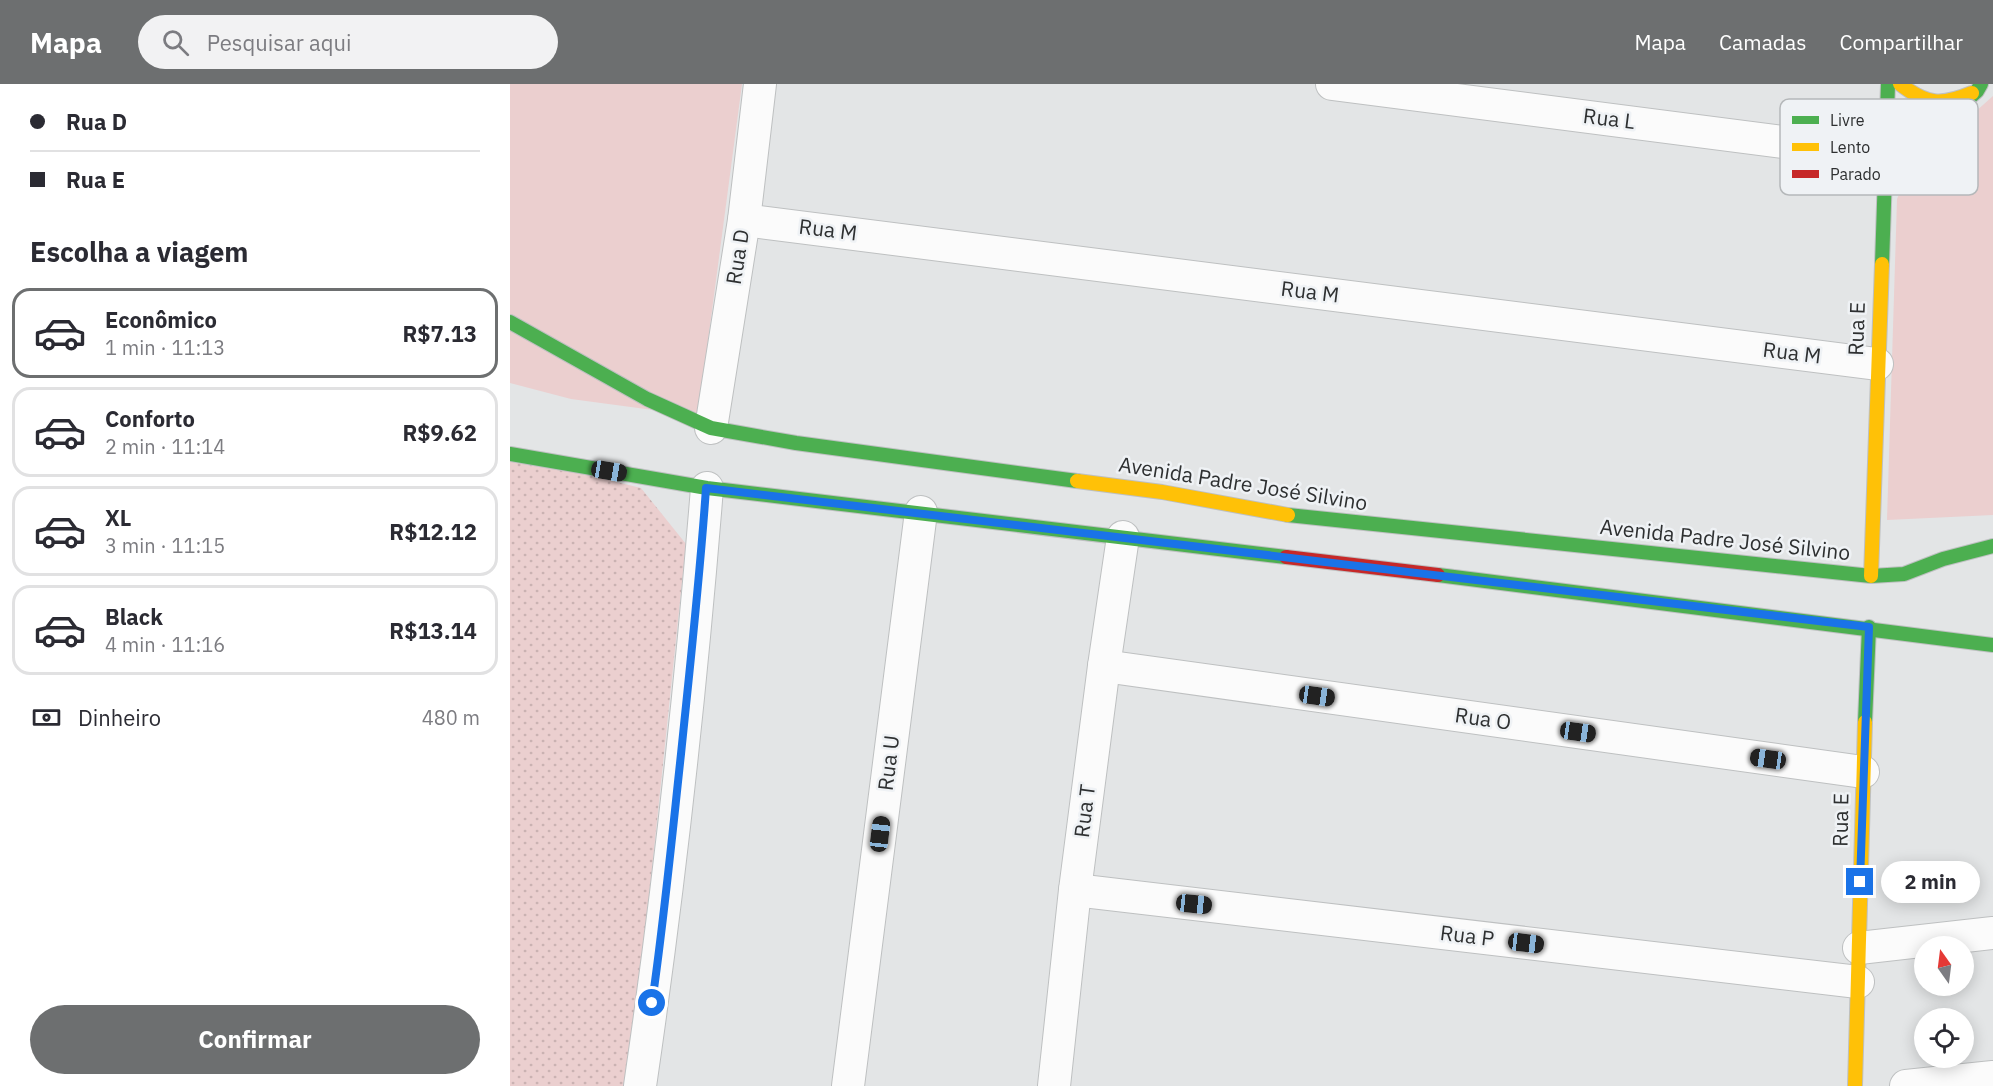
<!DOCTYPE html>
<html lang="pt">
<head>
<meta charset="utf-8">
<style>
	body { margin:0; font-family:"IBM Plex Sans",sans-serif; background:#f2f2f3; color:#2b2b33; height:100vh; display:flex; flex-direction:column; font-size:22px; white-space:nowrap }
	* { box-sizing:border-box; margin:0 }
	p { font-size:20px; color:#7c7c81 }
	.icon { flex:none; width:33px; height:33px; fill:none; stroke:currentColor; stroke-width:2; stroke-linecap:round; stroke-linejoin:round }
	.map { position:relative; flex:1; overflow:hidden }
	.details { display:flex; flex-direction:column; background:#fff; width:510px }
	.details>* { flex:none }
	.guide { display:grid; align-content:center; height:132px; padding:0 30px; background:#fff }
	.needle { width:39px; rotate:346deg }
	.buttons { position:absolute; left:1404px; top:852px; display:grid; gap:12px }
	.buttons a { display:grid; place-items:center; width:60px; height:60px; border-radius:50%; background:#fff; box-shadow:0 3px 15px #0003; font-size:30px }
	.end { position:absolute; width:27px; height:27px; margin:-14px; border:8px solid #1a73e8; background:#fff; box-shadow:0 0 0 3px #fff }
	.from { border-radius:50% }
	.bubble { position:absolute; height:42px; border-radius:21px; background:#fff; box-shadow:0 3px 15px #0003; font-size:20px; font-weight:700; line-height:42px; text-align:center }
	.car { position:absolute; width:18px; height:36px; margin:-18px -9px; border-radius:8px; box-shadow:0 0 4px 2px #0007; background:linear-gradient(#222 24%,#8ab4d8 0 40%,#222 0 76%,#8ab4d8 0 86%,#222 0) }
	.guide b { display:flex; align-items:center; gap:21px; height:57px; font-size:22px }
	.guide b+b { border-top:2px solid #e1e1e2 }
	.guide i { width:15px; height:15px; background:#2b2b33 }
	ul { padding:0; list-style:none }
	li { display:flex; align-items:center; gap:18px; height:90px; margin:0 12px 9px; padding:0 18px; border:3px solid #e1e1e2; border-radius:18px }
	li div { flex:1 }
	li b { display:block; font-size:22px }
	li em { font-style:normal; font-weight:700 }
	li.selected { border-color:#6d6f70 }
	li>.icon { width:54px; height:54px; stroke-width:1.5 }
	h2 { padding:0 30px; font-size:27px; line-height:72px }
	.pay { display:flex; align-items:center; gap:15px; height:66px; padding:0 30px; font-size:22px }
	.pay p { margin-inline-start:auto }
	.cta { display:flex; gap:12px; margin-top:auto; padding:12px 30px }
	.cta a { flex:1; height:69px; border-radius:36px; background:#6d6f70; color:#fff; font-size:24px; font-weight:700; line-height:69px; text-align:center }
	header { display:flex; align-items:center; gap:36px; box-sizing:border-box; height:84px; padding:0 30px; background:#6d6f70; color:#fff }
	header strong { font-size:28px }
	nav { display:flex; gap:33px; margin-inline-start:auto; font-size:21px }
	.search { width:420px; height:54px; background:#f2f2f3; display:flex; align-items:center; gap:15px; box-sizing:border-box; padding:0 21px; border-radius:33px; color:#7c7c81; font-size:22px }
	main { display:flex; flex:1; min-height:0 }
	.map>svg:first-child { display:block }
	.grass { fill:url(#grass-dots) }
	.park { fill:#ebcfcf }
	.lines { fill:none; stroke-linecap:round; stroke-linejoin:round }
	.street-casing { stroke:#bec0c1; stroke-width:34 }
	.fast-casing { stroke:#bec0c1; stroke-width:16 }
	.slow-casing { stroke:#bec0c1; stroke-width:16 }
	.jam-casing { stroke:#bec0c1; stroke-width:16 }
	.street { stroke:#fbfbfb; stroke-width:32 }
	.fast { stroke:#4caf50; stroke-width:14 }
	.slow { stroke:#ffc107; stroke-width:14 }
	.jam { stroke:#c62828; stroke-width:14 }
	.route { stroke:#1a73e8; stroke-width:8 }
	.labels { text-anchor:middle; stroke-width:5; stroke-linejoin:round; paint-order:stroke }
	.street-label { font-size:21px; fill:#2e3031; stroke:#eff2f5 }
	.key { fill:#eff2f5; stroke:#b5b8ba; stroke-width:1.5 }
	.key-label { font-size:16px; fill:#2e3031 }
</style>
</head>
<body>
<header>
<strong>Mapa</strong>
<div class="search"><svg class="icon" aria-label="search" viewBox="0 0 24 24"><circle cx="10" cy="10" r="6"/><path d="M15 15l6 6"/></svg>Pesquisar aqui</div>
<nav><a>Mapa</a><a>Camadas</a><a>Compartilhar</a></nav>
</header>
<main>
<section class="details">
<div class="guide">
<b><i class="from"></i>Rua D</b>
<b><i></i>Rua E</b>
</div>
<h2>Escolha a viagem</h2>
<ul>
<li class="selected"><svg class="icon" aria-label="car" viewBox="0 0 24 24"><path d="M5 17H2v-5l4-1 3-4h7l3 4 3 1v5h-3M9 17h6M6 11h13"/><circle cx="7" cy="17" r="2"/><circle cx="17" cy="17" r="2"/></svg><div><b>Econômico</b><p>1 min · 11:13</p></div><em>R$7.13</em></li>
<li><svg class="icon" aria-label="car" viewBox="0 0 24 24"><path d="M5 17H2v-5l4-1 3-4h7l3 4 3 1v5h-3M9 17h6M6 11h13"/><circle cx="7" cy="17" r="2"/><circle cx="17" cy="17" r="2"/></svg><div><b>Conforto</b><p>2 min · 11:14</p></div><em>R$9.62</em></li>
<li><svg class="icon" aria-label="car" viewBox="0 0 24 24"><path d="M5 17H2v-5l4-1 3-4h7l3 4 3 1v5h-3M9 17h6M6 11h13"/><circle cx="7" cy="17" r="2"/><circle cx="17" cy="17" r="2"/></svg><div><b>XL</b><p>3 min · 11:15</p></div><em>R$12.12</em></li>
<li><svg class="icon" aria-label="car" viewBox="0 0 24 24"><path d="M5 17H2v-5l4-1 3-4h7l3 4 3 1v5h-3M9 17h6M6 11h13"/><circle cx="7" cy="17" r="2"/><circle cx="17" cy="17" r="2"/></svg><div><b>Black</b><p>4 min · 11:16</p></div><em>R$13.14</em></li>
</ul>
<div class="pay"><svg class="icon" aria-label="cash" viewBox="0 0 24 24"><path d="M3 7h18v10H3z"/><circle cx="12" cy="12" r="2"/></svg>Dinheiro<p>480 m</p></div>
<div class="cta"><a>Confirmar</a></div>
</section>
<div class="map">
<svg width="1483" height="1002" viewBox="0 0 1483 1002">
	<defs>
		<pattern id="grass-dots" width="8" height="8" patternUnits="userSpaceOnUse" patternTransform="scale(1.5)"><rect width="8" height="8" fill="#ebcfcf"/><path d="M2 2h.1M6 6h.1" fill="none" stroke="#cab2b2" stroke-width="1.8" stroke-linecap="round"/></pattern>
	</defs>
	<rect width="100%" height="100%" fill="#e3e5e6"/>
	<path class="grass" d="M0,372L131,404L176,460L128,918L115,1002H0Z"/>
	<g class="park">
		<path d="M0,0H232L188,332L61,315L0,299Z"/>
		<path d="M1483,12V431L1377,436L1387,115L1398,88Z"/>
	</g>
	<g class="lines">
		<defs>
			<g id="street">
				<path d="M822,0L1375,71"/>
				<path d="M234,136L1367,280"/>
				<path d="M201,344L234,136L250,0"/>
				<path d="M594,582L1353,688"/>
				<path d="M565,806L1348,898"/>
				<path d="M1349,864L1483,849"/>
				<path d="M130,1002C159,804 181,604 197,404"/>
				<path d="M338,1002L411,428"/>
				<path d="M544,1002L565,806L594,582L613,453"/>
				<path d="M1396,1002L1483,993"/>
			</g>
			<g id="fast">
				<path d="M1374,104L1392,75L1467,7L1471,0"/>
				<path d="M1372,180L1378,0"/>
				<path d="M0,238L137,315L201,344L286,359L567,397"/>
				<path d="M0,370L197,404L776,473"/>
				<path d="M778,431L1361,492L1394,490L1433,475L1483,462"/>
				<path d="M928,491L1483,561"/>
				<path d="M1355,638L1359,543"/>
			</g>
			<g id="slow">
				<path d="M1390,0C1417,21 1431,22 1462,9"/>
				<path d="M567,397L652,408L778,431"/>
				<path d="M1361,492L1372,180"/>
				<path d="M1345,1002L1355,638"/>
			</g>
			<path id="jam" d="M776,473L928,491"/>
		</defs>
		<use href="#street" class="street-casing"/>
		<use href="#fast" class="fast-casing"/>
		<use href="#slow" class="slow-casing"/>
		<use href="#jam" class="jam-casing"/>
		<use href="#street" class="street"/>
		<use href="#fast" class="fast"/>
		<use href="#slow" class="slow"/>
		<use href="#jam" class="jam"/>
	</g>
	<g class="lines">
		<path class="route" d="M142,919C154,836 162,753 171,670C180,582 190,493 196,404L1359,543L1350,798"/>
	</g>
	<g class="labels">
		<g class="street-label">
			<text transform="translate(1099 35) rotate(7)" y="7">Rua L</text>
			<text transform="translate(318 146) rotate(7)" y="7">Rua M</text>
			<text transform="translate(228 173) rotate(-81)" y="7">Rua D</text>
			<text transform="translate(800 208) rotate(7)" y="7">Rua M</text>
			<text transform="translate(1347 245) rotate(-88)" y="7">Rua E</text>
			<text transform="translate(1282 269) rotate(7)" y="7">Rua M</text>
			<text transform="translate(733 400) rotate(9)" y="7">Avenida Padre José Silvino</text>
			<text transform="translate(1215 456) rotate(6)" y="7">Avenida Padre José Silvino</text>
			<text transform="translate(973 635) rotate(8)" y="7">Rua O</text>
			<text transform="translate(379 679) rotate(-83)" y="7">Rua U</text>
			<text transform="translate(575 727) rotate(-83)" y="7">Rua T</text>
			<text transform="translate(1331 736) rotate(-89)" y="7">Rua E</text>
			<text transform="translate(957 852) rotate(7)" y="7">Rua P</text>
		</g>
	</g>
	<rect x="1270" y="15" width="198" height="96" rx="9" class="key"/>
	<rect x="1282" y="32" width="27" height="8" fill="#4caf50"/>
	<rect x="1282" y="59" width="27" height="8" fill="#ffc107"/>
	<rect x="1282" y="86" width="27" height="8" fill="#c62828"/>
	<g class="key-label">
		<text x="1320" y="42">Livre</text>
		<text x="1320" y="69">Lento</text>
		<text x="1320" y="96">Parado</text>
	</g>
</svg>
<div class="buttons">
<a><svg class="needle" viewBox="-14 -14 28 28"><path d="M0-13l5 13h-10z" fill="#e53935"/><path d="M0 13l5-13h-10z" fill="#7c7c81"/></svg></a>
<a><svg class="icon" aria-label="locate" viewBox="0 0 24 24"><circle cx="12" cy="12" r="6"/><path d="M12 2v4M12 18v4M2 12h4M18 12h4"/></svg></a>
</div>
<i class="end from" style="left:142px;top:919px"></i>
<i class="end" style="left:1350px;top:798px"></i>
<div class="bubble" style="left:1371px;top:777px;width:99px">2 min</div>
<i class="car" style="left:99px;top:387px;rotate:99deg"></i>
<i class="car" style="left:807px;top:612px;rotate:98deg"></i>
<i class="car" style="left:1068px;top:648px;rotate:98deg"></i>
<i class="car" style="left:1258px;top:675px;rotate:278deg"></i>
<i class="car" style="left:370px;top:750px;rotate:7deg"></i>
<i class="car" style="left:684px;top:820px;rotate:96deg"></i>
<i class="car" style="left:1016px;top:859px;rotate:97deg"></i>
</div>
</main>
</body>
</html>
